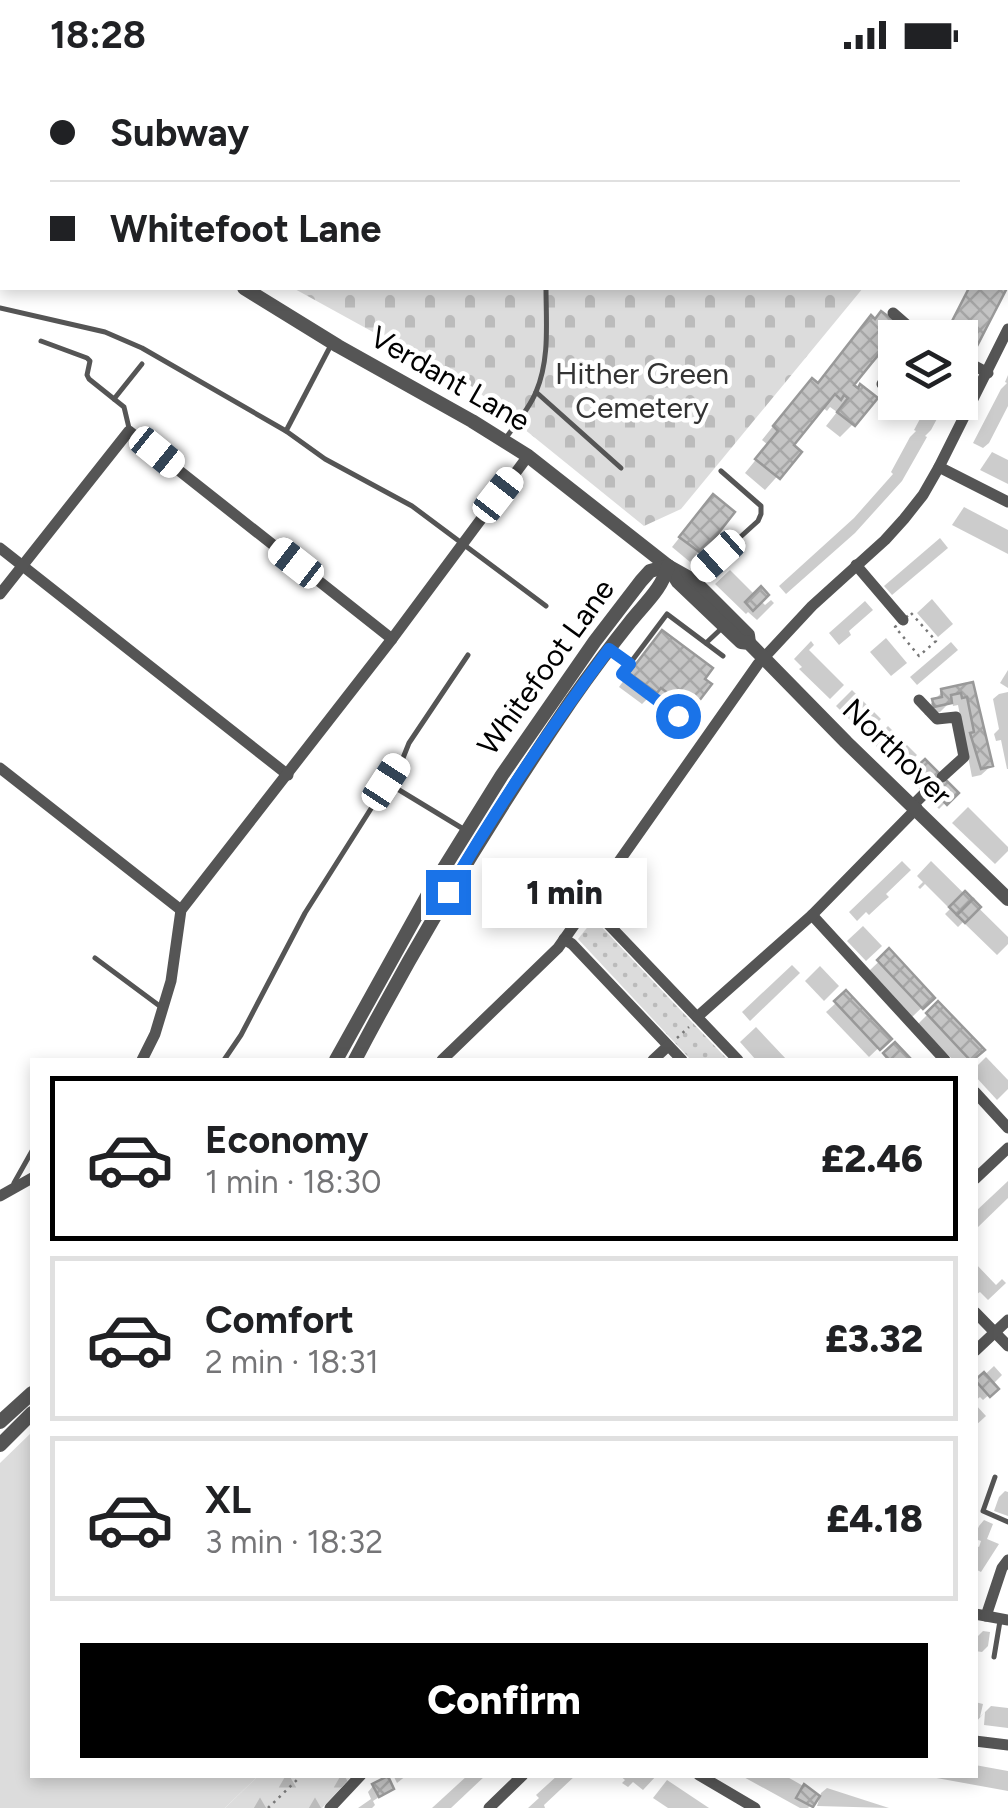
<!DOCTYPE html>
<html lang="en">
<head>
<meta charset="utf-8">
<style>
	body { margin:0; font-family:Figtree,sans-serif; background:#f2f2f2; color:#202124; height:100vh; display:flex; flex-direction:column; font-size:38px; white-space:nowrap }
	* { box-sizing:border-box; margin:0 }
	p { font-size:32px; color:#757577 }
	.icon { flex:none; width:55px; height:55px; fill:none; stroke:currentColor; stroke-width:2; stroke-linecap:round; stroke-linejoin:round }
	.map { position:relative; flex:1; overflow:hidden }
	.sheet { position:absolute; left:30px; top:988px; width:948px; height:720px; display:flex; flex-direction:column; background:#fff; border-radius:0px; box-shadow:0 5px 15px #0003 }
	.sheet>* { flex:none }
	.guide { position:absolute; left:0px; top:0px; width:1010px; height:220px; box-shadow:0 5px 15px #0003; display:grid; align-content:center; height:220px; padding:0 50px; background:#fff }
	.controls { position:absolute; left:878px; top:250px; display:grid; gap:20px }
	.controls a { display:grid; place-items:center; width:100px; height:100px; border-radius:0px; background:#fff; box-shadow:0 5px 15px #0003; font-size:50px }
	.end { position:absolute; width:45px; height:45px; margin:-22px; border:12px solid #1a73e8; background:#fff; box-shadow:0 0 0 5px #fff }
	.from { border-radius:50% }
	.bubble { position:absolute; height:70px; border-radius:0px; background:#fff; box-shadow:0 5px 15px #0003; font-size:32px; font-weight:800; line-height:70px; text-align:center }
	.car { position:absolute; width:30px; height:60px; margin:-30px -15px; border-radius:12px; box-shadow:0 0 8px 2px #0007; background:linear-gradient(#fff 24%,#345 0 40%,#fff 0 76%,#345 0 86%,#fff 0) }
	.guide b { display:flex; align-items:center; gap:35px; height:95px; font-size:38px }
	.guide b+b { border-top:2px solid #e0e0e0 }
	.guide i { width:25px; height:25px; background:#202124 }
	ul { padding:18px 0 0; list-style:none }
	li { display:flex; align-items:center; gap:30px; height:165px; margin:0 20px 15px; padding:0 30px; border:5px solid #e0e0e0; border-radius:0px }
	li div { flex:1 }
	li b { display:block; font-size:38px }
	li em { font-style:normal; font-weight:800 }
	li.current { border-color:#000 }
	li>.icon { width:90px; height:90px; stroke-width:1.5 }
	.action { display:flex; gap:20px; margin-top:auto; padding:20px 50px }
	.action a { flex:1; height:115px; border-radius:0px; background:#000; color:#fff; font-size:40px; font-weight:800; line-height:115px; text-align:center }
	.status { display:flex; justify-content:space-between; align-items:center; height:70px; padding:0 50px; background:#fff; direction:ltr }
	.status svg { height:28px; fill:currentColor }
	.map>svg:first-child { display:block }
	.grass { fill:url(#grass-dots) }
	.forest { fill:url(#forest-firs) }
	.cemetery { fill:url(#cemetery-stones) }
	.park { fill:#dcdcdc }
	.shadow { fill:#0003 }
	.building { fill:url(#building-cross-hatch); stroke:#999; stroke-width:2.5 }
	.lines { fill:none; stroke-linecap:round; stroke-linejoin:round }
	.path { stroke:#777; stroke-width:2.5; stroke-dasharray:2.5 5; stroke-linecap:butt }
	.service { stroke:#555; stroke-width:5 }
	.minor { stroke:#555; stroke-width:11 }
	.tertiary { stroke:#555; stroke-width:14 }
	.route { stroke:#1a73e8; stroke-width:12 }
	.labels { text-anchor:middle; stroke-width:9; stroke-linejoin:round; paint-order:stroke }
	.park-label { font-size:30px; fill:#333; stroke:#fff }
	.street-label { font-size:30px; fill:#000; stroke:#fff }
</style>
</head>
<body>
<div class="status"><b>18:28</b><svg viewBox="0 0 49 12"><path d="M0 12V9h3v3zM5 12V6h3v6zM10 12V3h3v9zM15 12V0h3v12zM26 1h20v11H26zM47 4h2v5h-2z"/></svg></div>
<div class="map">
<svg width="1008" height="1738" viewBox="0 0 1008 1738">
	<defs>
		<pattern id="grass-dots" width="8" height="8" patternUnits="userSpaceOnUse" patternTransform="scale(2.5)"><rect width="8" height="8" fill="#dcdcdc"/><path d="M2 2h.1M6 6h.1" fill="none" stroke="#bbb" stroke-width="1.8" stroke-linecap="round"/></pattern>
		<pattern id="forest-firs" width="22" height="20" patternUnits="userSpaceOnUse" patternTransform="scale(2.5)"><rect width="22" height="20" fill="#dcdcdc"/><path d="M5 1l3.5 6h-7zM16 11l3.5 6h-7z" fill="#bbb"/></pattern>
		<pattern id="cemetery-stones" width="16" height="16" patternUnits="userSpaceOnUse" patternTransform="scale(2.5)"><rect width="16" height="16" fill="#dcdcdc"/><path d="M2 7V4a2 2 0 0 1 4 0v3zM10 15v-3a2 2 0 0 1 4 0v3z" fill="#bbb"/></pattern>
		<pattern id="building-cross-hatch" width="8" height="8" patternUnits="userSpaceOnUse" patternTransform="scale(2.5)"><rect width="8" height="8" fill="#c4c4c4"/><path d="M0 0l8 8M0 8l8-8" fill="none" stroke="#a7a7a7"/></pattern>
	</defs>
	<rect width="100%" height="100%" fill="#fff"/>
	<path class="grass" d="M594,849L728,990H691L578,869Z"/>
	<path class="forest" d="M259,1705H353L322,1738H225Z"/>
	<g class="cemetery">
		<path d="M0,0H1008V10V2H2V109L0,108Z"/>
		<path d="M293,218H863L681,439L644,456L471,316Z"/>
	</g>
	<path class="park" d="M32,1362V1705H259L225,1738H0V1393Z"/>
	<g class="shadow">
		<path d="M592,0H635L634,2H590Z"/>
		<path d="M969,218H1004L975,275L969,280L960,276V268L943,267Z"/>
		<path d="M871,249L897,257L886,273L889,276L873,293L870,291L851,315L853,354L840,367L826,356L837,342L830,337L827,341L822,337L790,375L799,382L765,420L745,403L768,375L762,370L799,324L817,314Z"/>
		<path d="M1008,305V336L989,373L983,378L973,373L1001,319L1007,313L1005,312Z"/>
		<path d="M929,332H946L931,360L925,366L927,367L902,411L855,463L786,524L779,516L854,448L893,404L891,402L910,367L916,361L914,360Z"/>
		<path d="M992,382L1008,390V414L980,400Z"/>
		<path d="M704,437L731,443L690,492L672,477Z"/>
		<path d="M964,437L1008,460V484L952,455Z"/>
		<path d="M940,468L948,478L892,525L884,516Z"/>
		<path d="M730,500L765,535L771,530L774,533L757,550L748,542L746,544L715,514Z"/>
		<path d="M932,529L953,554L938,567L917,543Z"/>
		<path d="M865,531L873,540L849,561L851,565L839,575L829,563Z"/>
		<path d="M662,563L702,609L697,629L685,642L679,637L670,646L647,629L642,634L619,617L649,576Z"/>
		<path d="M886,568L907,593L891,606L870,582Z"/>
		<path d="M811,571L814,575L809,580L844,615L830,629L799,599L802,597L794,589Z"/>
		<path d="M951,572L958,580L917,615L910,607Z"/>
		<path d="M1008,600V618L1000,613Z"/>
		<path d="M971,615L991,696L981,705L972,707L958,635L953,636L952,630L940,642L925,645L924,641L942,622Z"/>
		<path d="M852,620L881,649L865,665L836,636Z"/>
		<path d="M1008,622V699H1007L1001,670L996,671L994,664L999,659L993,629L999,624Z"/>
		<path d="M888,656L917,685L901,701L872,672Z"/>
		<path d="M925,692L955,723L939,739L909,708Z"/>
		<path d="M968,737L1008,777V781L995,794L952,753Z"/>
		<path d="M902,791L911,800L886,824L889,827L883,832L869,845L866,842L857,851L849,842Z"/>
		<path d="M931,791L1008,867V874L997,885L963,852L958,857L945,844L950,839L925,814L920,819L918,817L923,812L917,806Z"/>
		<path d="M863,856L882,876L866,891L847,871Z"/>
		<path d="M889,882L932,928L912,947L869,901Z"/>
		<path d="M792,895L800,903L750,951L742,942Z"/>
		<path d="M820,896L839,916L824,931L805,911Z"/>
		<path d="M846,924L888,969L869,987L826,942Z"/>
		<path d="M938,934L970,990H953L918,954Z"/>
		<path d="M756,957L787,990H756L740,972Z"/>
		<path d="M986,987L1008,1010V1019L997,1030L975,1006V998Z"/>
		<path d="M1008,1111V1128L976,1159L975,1142Z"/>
		<path d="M975,1193L996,1215L1002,1209L1006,1213L988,1230L980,1222L977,1224L975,1221Z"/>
		<path d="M994,1296L1002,1305L992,1315L990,1324L983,1330L980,1327L975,1331V1314Z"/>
		<path d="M975,1334L986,1346L975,1356Z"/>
		<path d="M1005,1421L1008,1422V1446L994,1441L999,1427Z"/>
		<path d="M984,1450L993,1454L987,1469L999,1474L981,1502L975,1499V1475L979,1477L981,1471L975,1469V1465L979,1456Z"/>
		<path d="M983,1561L990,1562L988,1576L982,1582L975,1581V1569Z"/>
		<path d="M975,1632L983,1634L980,1647L991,1636L1008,1638V1658L984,1655L985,1642L975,1653Z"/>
		<path d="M975,1695L1008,1701V1721L931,1707L932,1705H975Z"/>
		<path d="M393,1705H407L397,1713Z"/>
		<path d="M468,1705H486L451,1738H432Z"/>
		<path d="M558,1705H576L544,1735L545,1738H528L539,1728L536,1725Z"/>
		<path d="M619,1705H657L643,1720L633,1712L628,1717L622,1713L625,1710Z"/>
		<path d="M740,1705H784L812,1721L811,1735L808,1738H800Z"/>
		<path d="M667,1710L709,1738H668L653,1728Z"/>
		<path d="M373,1716L391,1719L373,1731L375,1735L372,1738H358L371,1729L368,1722Z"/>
		<path d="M827,1718L889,1738L817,1736L821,1723Z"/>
	</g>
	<g class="building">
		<path d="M969,218H1007L977,276L947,261Z"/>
		<path d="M881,241L901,256L895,263H892L895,265L889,273L893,276L887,282L883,279L854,315L858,318L860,314L878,328L855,356L837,342L848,328L844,325L841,330L835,324L794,375L802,382L780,409L755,389L778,361L773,356L812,308L818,313L871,245L875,249Z"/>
		<path d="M713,424L735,442L702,484L679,467Z"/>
		<path d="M761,516L769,525L753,541L745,532Z"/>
		<path d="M662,560L713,598L705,609L712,614L699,631L692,625L684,635L661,618L657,623L629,603Z"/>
		<path d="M973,612L993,696L981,699L970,663L974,662L967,627L962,628L961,623L951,625L952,633L934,637L932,629L942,627L941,619Z"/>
		<path d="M925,689L959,723L947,735L913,700Z"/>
		<path d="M965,821L973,829L957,845L949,837Z"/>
		<path d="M973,829L981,837L965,853L957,845Z"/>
		<path d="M889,878L935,928L923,939L877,890Z"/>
		<path d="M846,920L892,969L880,980L834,931Z"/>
		<path d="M938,931L985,980L973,990H970L926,943Z"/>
		<path d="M895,972L912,990H889L883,983Z"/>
		<path d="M984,1302L999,1319L990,1327L975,1310Z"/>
		<path d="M388,1706L394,1719L379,1727L372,1714Z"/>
		<path d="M804,1714L820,1726L813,1737L796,1728Z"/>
	</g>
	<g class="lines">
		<g class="path">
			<path d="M1008,59V60"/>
			<path d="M911,543L936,571L919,586L895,557Z"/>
			<path d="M677,968L689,957"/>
			<path d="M268,1738L302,1705"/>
		</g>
		<g class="service">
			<path d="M0,155L2,151"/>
			<path d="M0,238L105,262L142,278L286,361L325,389L412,436L546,536"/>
			<path d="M41,271L87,288L90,291L87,305L89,309L124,337L129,358"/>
			<path d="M536,322L621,398"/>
			<path d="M114,329L142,294"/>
			<path d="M286,361L331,275"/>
			<path d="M505,369C516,354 529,339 536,322C550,289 546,252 546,218"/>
			<path d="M695,508L758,451L761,444V436L721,401"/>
			<path d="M706,573L722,558"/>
			<path d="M612,581L630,594"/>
			<path d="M678,646L622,604L667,544L723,586"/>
			<path d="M386,712L465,760"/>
			<path d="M95,888L161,937"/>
			<path d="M224,990L241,965L305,843L403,688L409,673L468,585"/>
			<path d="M14,1113L32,1081"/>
			<path d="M995,1407L983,1441L1008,1452"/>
			<path d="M994,1587L1000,1551"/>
		</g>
		<g class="minor">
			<path d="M893,243L917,264"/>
			<path d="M960,288L988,303"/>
			<path d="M882,314L895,296"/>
			<path d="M939,397L1008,432"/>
			<path d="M0,478L288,705"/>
			<path d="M856,495L903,550"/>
			<path d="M0,524L129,361L392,569"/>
			<path d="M919,630L937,649L956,647L964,687L942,707"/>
			<path d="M0,698L181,840"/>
			<path d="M913,735L930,718"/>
			<path d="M589,834L738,990"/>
			<path d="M812,845L945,990"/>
			<path d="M564,869L572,874L682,990"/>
			<path d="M697,947L812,845L917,738"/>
			<path d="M142,990L155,964L171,911L181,840L392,569L528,386"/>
			<path d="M442,990L558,878L758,594L812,536L885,470L904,449L923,425L939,397L1008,259"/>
			<path d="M653,990L668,976"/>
			<path d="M975,1022L1008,1058"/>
			<path d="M975,1109L1008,1078"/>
			<path d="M0,1126L32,1108"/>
			<path d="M975,1242L1008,1276"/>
			<path d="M975,1281L1008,1250"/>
			<path d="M975,1544L986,1546L1002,1498L1008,1490"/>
			<path d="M986,1546L1008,1550"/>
			<path d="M975,1671L1008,1675"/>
			<path d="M699,1705L755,1738"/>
			<path d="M330,1738L361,1705"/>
			<path d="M489,1738L523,1705"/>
		</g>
		<g class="tertiary">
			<path d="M0,132L2,133"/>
			<path d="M244,218L338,276L472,351L528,386L668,496L693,510L748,565L749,573"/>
			<path d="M668,496L678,512L741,572L749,573L846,672L1008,829"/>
			<path d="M336,990L431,819L502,705L595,571L641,511L650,501L668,496"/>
			<path d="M355,990C420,866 492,747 571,631C590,604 610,577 630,552C645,533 662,519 668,496"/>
			<path d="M0,1352L32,1323"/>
			<path d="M0,1375L32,1343"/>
		</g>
	</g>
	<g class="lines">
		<path class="route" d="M448,822C497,738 551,657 609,579L630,594L622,604L678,646"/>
	</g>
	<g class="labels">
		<g class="park-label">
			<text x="642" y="314">Hither Green<tspan x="642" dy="34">Cemetery</tspan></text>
		</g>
		<g class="street-label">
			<text transform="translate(450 309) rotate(30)" y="10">Verdant Lane</text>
			<text transform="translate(546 597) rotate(-54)" y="10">Whitefoot Lane</text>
			<text transform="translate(897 682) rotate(44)" y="10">Northover</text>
		</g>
	</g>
</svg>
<div class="controls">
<a><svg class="icon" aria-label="layers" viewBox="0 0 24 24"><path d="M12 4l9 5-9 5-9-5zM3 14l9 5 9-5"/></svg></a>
</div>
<i class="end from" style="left:678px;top:646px"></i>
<i class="end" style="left:448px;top:822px"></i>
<div class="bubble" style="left:482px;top:788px;width:165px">1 min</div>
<i class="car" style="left:157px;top:382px;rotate:129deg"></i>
<i class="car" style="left:498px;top:425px;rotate:38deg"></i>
<i class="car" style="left:718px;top:486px;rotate:228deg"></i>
<i class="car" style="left:296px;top:493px;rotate:308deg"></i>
<i class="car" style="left:386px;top:712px;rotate:33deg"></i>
<div class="guide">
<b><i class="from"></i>Subway</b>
<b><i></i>Whitefoot Lane</b>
</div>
<section class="sheet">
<ul>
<li class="current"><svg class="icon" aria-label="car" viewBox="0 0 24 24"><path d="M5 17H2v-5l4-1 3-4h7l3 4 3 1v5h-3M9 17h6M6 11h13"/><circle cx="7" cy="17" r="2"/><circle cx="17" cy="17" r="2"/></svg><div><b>Economy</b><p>1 min · 18:30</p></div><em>£2.46</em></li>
<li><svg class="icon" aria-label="car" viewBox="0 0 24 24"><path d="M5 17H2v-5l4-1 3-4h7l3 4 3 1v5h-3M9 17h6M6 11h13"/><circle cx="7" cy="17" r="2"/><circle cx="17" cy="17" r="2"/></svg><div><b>Comfort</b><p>2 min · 18:31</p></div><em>£3.32</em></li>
<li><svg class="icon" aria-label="car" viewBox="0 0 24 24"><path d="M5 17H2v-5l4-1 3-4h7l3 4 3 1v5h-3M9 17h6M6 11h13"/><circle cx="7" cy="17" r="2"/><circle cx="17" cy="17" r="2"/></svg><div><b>XL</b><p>3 min · 18:32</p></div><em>£4.18</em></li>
</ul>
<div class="action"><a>Confirm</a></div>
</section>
</div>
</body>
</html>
